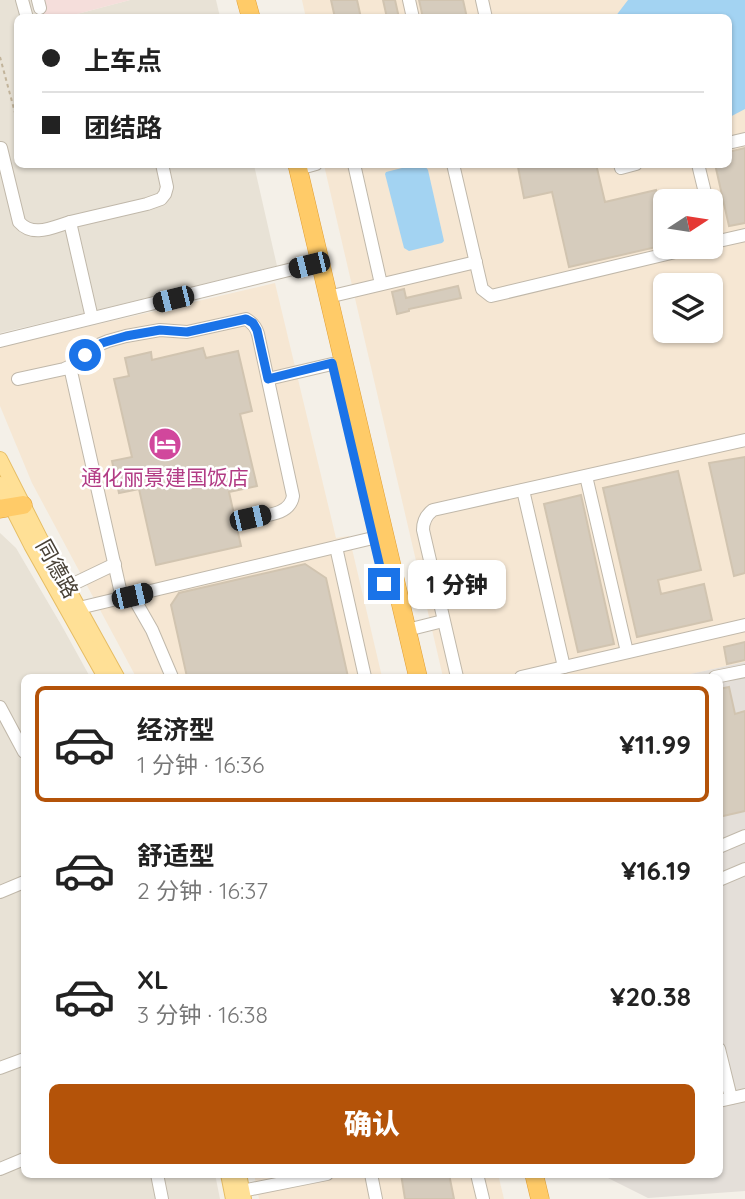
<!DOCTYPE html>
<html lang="zh">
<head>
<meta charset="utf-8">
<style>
	body { margin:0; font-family:Quicksand,"Noto Sans SC",sans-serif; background:#f2f2f2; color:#222; height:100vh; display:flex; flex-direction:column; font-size:26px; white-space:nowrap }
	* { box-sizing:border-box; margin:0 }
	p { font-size:23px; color:#767676 }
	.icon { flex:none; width:38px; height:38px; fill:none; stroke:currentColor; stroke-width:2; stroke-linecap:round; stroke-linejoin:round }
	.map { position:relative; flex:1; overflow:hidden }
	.panel { position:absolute; left:21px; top:674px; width:702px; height:504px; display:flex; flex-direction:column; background:#fff; border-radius:10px; box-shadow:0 2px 5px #0004 }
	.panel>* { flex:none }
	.hud { position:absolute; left:14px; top:14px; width:718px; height:154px; border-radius:10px; box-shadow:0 2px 5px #0004; display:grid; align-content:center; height:154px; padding:0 28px; background:#fff }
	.needle { width:46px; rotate:78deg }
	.fabs { position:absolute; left:653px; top:189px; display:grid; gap:14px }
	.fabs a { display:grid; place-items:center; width:70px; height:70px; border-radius:10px; background:#fff; box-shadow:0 2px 5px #0004; font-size:35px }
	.end { position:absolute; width:32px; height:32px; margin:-16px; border:9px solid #1a73e8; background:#fff; box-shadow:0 0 0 4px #fff }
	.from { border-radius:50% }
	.bubble { position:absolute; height:49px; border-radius:10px; background:#fff; box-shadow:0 2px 5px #0004; font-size:23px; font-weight:800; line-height:49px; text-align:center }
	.car { position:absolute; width:21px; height:42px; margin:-21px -10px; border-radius:9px; box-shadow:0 0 5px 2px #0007; background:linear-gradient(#222 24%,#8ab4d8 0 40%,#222 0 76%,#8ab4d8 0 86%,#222 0) }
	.hud b { display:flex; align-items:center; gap:24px; height:66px; font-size:26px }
	.hud b+b { border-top:2px solid #e0e0e0 }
	.hud i { width:18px; height:18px; background:#222 }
	ul { padding:12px 0 0; list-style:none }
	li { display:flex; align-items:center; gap:21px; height:116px; margin:0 14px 10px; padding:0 14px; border:4px solid transparent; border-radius:10px }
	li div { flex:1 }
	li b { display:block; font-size:26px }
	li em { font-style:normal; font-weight:800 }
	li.selected { border-color:#b45309 }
	li>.icon { width:63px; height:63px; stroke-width:1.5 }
	.button { display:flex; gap:14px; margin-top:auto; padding:14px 28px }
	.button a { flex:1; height:80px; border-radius:10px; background:#b45309; color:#fff; font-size:28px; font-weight:800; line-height:80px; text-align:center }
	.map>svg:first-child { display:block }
	.residential { fill:#e8e2d6 }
	.commercial { fill:#f6e7d3; fill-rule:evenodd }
	.industrial { fill:#e4dfd9 }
	.medical { fill:#f5dedb }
	.water { fill:#a3d3f2 }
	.building { fill:#d6ccbd; stroke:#d1c4b0; stroke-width:2 }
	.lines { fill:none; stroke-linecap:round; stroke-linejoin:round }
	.minor-casing { stroke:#c0b8aa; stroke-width:14 }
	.major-casing { stroke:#e6bd64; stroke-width:16 }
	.highway-casing { stroke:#e09f36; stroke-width:19 }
	.path { stroke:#c2b49b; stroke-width:2; stroke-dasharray:3.5 3.5; stroke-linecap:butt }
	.minor { stroke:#fff; stroke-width:12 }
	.major { stroke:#ffe096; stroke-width:14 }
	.highway { stroke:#ffcb68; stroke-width:18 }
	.route { stroke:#1a73e8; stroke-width:9 }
	.labels { text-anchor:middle; stroke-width:5; stroke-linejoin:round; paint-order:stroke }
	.hotel-label { font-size:21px; fill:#b23c85; stroke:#fff }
	.street-label { font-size:21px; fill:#484136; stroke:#fff }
</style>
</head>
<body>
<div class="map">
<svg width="745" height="1199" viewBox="0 0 745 1199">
	<rect width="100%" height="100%" fill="#f4f0e8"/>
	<g class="residential">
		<path d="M0,0H34L39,17L18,18V164L254,165L277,266L98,310L0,333Z"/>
		<path d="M130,0H216L220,17L62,18Z"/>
		<path d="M0,533L16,548L63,628L90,677H24V1174H215L220,1199H0Z"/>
	</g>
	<g class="commercial">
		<path d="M302,0H745V662L677,677H443L324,165L728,164V18H306ZM665,201H710V247H665ZM665,285H710V331H665Z"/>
		<path d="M275,283L336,538L349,536L382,677H136L32,483L0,406V347Z"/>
		<path d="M254,1174H498L504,1199H259Z"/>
	</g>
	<path class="industrial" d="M745,662V1191L648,1198L600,1174H719V677H677Z"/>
	<path class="medical" d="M34,0H130L62,18L39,17Z"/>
	<g class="water">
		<path d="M628,0H745V109L728,118V18L615,17Z"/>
		<path d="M418,164L425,166L428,170L444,241L442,243L409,251L404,248L385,174L386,172Z"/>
	</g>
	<g class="building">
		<path d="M331,0H357L361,18H335Z"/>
		<path d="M383,0H395L399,18H387Z"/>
		<path d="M419,0H463L467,18H423Z"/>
		<path d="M745,148V223L729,226L715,164H728V152Z"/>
		<path d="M530,164H596L605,202L656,190L665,229V245L569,267L552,192L524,198L518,167Z"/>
		<path d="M458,286L461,298L409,309V311L397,314L392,292L404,289L406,298Z"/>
		<path d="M203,348L206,358L238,351L252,411L240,414L257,486L229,492L241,546L156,565L139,489L119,493L112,461L132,457L114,379L129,376L125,358L151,352L152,360Z"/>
		<path d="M745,457V573L734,576L709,463Z"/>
		<path d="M678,471L701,570L658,580L661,594L704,584L712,620L637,637L603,488Z"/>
		<path d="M581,495L614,644L578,652L544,504Z"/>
		<path d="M305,564L326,578L348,677H187L171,605L179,593Z"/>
		<path d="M745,642V660L727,664L724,647Z"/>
		<path d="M729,687L735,714L745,711V811L719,817V689Z"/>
		<path d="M401,1174H449L454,1199H405Z"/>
	</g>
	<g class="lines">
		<defs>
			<g id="minor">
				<path d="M22,0L27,18"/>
				<path d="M38,0L40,8"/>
				<path d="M409,0L413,18"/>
				<path d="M482,0L486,18"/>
				<path d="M728,143L745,139"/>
				<path d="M1,148L19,222C33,238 53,227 70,222"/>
				<path d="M354,164L381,284"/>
				<path d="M453,164L482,289L491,296L696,247"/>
				<path d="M620,164L621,168L636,164"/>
				<path d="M698,164L707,201"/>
				<path d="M298,169L316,164"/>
				<path d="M710,217L716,242"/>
				<path d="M710,243L745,235"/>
				<path d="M328,297L476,262"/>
				<path d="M92,318L70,222L147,204L161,199L165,194L167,187L162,164"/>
				<path d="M0,341L309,265"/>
				<path d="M70,367L122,598"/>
				<path d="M18,379L64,369L75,364L96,346L108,341L126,336L160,330L187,332L246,319C253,323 256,327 258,334L293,496C290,515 266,515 250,518"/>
				<path d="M268,379L332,364"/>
				<path d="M586,476L627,652"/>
				<path d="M523,490L564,667"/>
				<path d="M336,547L365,677"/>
				<path d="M67,587L115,564"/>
				<path d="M132,595L152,630L172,677"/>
				<path d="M79,608L373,538"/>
				<path d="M407,630L443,621"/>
				<path d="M457,677L423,530C423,522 426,515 433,510L745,440"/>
				<path d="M521,677L745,625"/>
				<path d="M715,677L745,671"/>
				<path d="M0,707L24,752"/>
				<path d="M719,847L745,836"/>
				<path d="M719,880L745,869"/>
				<path d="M0,892L24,882"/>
				<path d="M719,1049L731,1098"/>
				<path d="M0,1068L24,1059"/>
				<path d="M719,1101L745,1095"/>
				<path d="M0,1169L24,1159"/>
				<path d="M157,1174L162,1199"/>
				<path d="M371,1174L376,1199"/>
				<path d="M477,1174L483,1199"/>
				<path d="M242,1191L327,1174"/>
			</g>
			<g id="major">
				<path d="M0,459L41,540L117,677"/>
				<path d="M0,484L31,545L105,677"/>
				<path d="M228,1174L233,1199"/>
				<path d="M239,1174L244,1199"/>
			</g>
			<g id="highway">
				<path d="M246,0L251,18"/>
				<path d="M297,164L418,677"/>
				<path d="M0,509L23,505"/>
				<path d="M534,1174L540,1199"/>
			</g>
		</defs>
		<use href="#minor" class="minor-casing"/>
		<use href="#major" class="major-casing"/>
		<use href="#highway" class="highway-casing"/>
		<path class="path" d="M0,57L18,124"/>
		<use href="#minor" class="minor"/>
		<use href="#major" class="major"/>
		<use href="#highway" class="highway"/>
	</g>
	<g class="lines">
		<path class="route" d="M85,355L102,343L126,336L160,330L187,332L246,319L253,323L257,330L268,379L332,363L384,584"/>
	</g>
	<defs>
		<symbol id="hotel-disc" viewBox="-11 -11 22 22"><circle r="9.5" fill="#d1479c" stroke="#fff"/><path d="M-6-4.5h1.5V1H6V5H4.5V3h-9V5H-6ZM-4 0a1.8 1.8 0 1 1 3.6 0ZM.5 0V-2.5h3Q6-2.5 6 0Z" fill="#fff"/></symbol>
	</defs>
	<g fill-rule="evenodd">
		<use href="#hotel-disc" x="146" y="425" width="38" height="38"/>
	</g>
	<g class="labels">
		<g class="hotel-label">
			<text x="165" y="485">通化丽景建国饭店</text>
		</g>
		<g class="street-label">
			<text transform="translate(57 569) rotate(61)" y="7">同德路</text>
		</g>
	</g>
</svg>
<div class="fabs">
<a><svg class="needle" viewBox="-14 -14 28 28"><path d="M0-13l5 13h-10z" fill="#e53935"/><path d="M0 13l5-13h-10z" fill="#767676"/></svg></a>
<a><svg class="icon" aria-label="layers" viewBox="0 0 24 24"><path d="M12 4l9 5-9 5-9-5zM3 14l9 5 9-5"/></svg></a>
</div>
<i class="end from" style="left:85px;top:355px"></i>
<i class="end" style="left:384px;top:584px"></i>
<div class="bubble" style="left:408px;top:560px;width:98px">1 分钟</div>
<i class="car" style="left:309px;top:265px;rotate:256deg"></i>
<i class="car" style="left:173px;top:299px;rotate:256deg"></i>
<i class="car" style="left:250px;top:518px;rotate:77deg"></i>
<i class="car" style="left:132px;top:596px;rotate:77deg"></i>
<div class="hud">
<b><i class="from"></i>上车点</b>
<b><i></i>团结路</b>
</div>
<section class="panel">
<ul>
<li class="selected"><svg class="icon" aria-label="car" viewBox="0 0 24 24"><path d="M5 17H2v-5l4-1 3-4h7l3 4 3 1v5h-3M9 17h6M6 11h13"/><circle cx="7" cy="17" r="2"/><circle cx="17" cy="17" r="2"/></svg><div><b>经济型</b><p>1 分钟 · 16:36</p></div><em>¥11.99</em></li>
<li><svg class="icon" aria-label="car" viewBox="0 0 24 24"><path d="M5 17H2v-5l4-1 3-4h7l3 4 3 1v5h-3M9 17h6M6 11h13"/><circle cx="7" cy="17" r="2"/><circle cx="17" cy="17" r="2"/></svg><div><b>舒适型</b><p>2 分钟 · 16:37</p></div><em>¥16.19</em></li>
<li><svg class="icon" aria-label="car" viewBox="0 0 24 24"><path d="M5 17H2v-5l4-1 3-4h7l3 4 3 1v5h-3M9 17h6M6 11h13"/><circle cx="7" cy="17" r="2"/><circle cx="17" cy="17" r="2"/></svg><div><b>XL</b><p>3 分钟 · 16:38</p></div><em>¥20.38</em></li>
</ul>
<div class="button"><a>确认</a></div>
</section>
</div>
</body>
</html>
